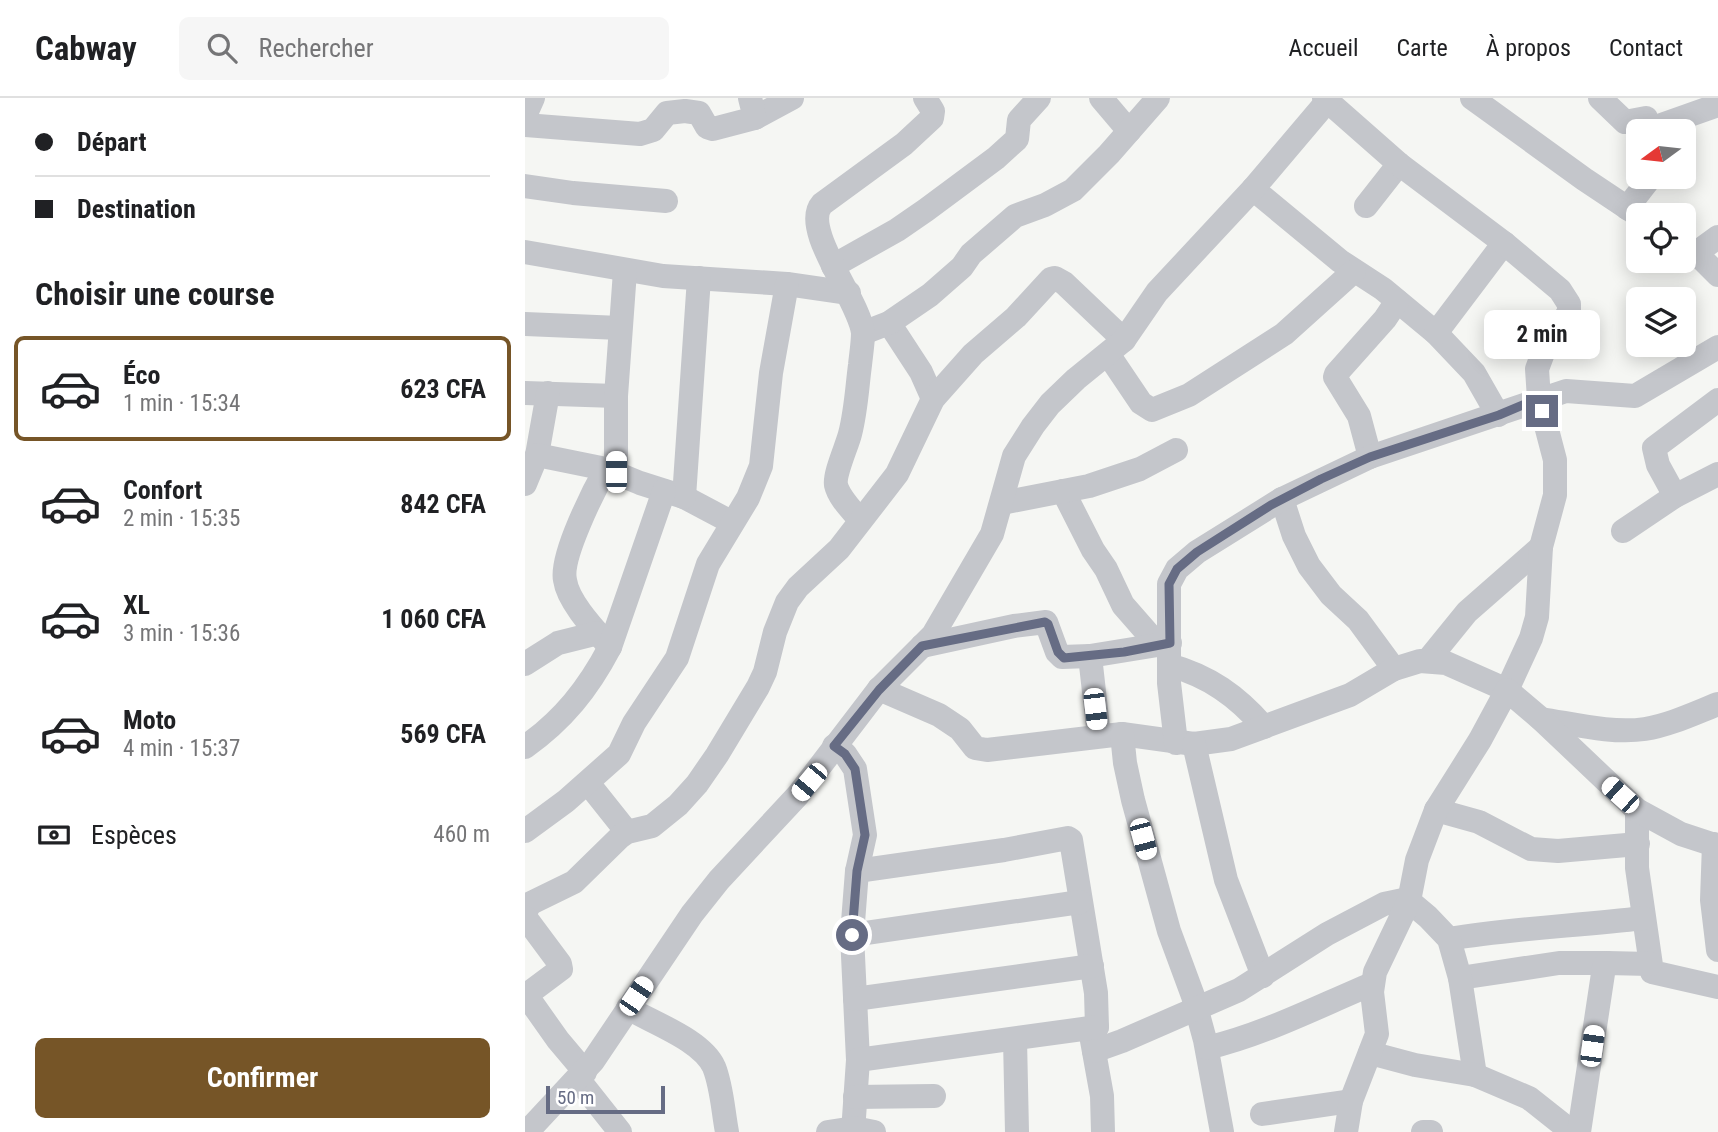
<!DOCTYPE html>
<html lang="fr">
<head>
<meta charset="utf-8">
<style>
	body { margin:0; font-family:"Roboto Condensed",sans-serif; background:#f6f6f6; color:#202124; height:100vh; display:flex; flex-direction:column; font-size:26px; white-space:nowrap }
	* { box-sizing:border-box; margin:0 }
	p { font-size:23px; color:#757577 }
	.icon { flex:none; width:38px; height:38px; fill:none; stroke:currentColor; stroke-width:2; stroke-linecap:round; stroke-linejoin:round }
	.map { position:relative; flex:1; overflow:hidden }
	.side { display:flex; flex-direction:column; background:#fff; width:525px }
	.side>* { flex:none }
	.guide { display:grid; align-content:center; height:154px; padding:0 35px; background:#fff }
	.needle { width:46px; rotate:255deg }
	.tools { position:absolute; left:1101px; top:21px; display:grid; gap:14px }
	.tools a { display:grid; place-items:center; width:70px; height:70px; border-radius:10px; background:#fff; box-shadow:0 4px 18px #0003; font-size:35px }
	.scale { position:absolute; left:21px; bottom:18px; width:119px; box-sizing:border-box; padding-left:7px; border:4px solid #666c84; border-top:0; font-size:19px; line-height:24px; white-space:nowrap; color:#666c84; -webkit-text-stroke:5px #fff; paint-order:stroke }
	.end { position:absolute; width:32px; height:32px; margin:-16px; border:9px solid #666c84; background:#fff; box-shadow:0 0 0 4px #fff }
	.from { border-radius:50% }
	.bubble { position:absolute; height:49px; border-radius:10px; background:#fff; box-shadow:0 4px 18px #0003; font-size:23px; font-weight:700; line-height:49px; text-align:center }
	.car { position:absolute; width:21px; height:42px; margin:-21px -10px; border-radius:9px; box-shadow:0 0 5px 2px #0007; background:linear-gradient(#fff 24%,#345 0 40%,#fff 0 76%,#345 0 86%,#fff 0) }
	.guide b { display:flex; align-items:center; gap:24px; height:66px; font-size:26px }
	.guide b+b { border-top:2px solid #e0e0e0 }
	.guide i { width:18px; height:18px; background:#202124 }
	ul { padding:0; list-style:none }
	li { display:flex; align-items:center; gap:21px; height:105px; margin:0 14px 10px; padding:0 21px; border:4px solid transparent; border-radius:10px }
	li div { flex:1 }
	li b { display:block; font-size:26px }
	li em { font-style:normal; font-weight:700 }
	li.active { border-color:#765527 }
	li>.icon { width:63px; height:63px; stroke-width:1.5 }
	h2 { padding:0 35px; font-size:32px; line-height:84px }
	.pay { display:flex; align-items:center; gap:18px; height:77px; padding:0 35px; font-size:26px }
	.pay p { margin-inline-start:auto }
	.cta { display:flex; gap:14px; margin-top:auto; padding:14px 35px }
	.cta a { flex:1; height:80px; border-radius:10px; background:#765527; color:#fff; font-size:28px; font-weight:700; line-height:80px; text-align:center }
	header { display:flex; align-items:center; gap:42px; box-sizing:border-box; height:98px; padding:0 35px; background:#fff; border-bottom:2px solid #e0e0e0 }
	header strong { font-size:33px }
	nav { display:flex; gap:38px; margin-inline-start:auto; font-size:24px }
	.search { width:490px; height:63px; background:#f6f6f6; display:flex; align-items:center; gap:18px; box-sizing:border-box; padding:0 24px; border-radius:10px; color:#757577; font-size:26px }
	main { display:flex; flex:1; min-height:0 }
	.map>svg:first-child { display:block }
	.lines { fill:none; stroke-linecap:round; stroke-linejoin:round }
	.minor { stroke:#c4c6cb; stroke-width:24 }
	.route { stroke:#666c84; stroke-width:9 }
</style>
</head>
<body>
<header>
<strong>Cabway</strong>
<div class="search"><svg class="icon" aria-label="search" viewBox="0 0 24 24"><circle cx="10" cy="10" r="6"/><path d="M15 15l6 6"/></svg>Rechercher</div>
<nav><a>Accueil</a><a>Carte</a><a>À propos</a><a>Contact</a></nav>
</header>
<main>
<section class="side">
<div class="guide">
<b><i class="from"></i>Départ</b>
<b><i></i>Destination</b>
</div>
<h2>Choisir une course</h2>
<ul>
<li class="active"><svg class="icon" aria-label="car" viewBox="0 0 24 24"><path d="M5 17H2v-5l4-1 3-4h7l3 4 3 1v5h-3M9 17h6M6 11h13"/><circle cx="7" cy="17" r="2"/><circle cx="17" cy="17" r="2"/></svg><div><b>Éco</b><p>1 min · 15:34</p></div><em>623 CFA</em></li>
<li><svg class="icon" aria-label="car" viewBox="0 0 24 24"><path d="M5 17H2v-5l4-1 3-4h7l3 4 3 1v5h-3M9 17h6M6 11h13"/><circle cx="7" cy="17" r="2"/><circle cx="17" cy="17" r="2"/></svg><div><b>Confort</b><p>2 min · 15:35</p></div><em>842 CFA</em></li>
<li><svg class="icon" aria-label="car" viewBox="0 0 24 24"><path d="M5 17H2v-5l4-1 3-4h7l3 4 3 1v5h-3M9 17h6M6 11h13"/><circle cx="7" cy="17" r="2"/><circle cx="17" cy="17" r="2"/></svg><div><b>XL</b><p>3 min · 15:36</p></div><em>1 060 CFA</em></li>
<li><svg class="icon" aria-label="car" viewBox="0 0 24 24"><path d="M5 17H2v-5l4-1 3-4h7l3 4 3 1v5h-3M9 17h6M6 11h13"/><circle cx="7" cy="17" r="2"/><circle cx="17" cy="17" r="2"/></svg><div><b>Moto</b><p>4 min · 15:37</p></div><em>569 CFA</em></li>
</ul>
<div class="pay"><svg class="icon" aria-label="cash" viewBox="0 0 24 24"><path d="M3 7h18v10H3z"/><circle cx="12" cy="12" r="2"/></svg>Espèces<p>460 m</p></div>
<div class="cta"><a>Confirmer</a></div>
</section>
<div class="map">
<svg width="1193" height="1034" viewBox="0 0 1193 1034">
	<rect width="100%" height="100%" fill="#f5f6f3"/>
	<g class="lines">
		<g class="minor">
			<path d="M576,0L604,33"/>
			<path d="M947,0L1059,81L1113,117"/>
			<path d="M1075,0L1100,24L1121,20"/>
			<path d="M0,18L8,0"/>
			<path d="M230,20L267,0"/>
			<path d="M0,27L115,36L128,32L142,15L160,13L174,15L182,29L188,31L230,20L225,0"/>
			<path d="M1125,31L1193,7"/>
			<path d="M0,88L48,95L141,103"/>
			<path d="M728,91L815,163L858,191L911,235L949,275L973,317"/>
			<path d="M841,108L874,66"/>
			<path d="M1102,110L1126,79"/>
			<path d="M1158,147L1171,155L1193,177"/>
			<path d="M0,154L138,178L262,186L324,195"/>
			<path d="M1171,155L1193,139"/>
			<path d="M308,168L372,132L401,112L471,60L492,41L494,22L514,0"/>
			<path d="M364,225L396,274L408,301"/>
			<path d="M0,226L95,230"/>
			<path d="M338,235L364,225L405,197L437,169L446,156L490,118L520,107L548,92L584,56L633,0"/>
			<path d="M911,235L979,145"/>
			<path d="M583,256L616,305L627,312L664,297L759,236L829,173"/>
			<path d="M0,295L91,298"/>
			<path d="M12,357L23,295"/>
			<path d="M845,359L834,318L810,279L811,276L860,221L872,203"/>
			<path d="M81,371C69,392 35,459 40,482C43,504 70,532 85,549"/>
			<path d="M91,374V298L100,173"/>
			<path d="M0,386L12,357L81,371L115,385L159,399L206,424"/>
			<path d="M538,393L568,452L581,471L598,507L633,547"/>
			<path d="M1150,398L1133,367L1129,350L1193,302"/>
			<path d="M159,399L174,180"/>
			<path d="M757,401L769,438L784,468L806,497L833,522L869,571"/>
			<path d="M477,405L564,388L615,371L651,352"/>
			<path d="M335,422C327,412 314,400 311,387C309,376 322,348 325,336C331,313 332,290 335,267C336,257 338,245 338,235C335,203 275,131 297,106L379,46L407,20L408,13L400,0"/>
			<path d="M1098,433L1150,398L1193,376"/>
			<path d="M397,548L489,528L521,524L532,554L537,559L565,558"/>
			<path d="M903,562L942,514L1016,449"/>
			<path d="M0,566L33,545L73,535"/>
			<path d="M644,567C684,578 712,598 739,629"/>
			<path d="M354,591L414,617L435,631L450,650L462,652L597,636L669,646L706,641L825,597L869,571L895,563L921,565L982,592L1006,540L1012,519L1016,449L1030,397V362L1014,301L1012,271L1018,255L1044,214V206L1035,192L979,145L874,66L799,0"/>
			<path d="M1016,621C1049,626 1087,636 1120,631C1145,627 1170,615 1193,606"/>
			<path d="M597,636L600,665L608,702L644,833L668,898L680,942L697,1034"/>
			<path d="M574,638L565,558L645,545"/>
			<path d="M651,645L644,585V486L652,471L672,454L757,401L845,359L1041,293L1110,298L1193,249"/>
			<path d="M669,646L701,782L738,878"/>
			<path d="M309,648L320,656L330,671L340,737L332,773L327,837L333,962L328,1034"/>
			<path d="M0,649C38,622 63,591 85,549L139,393"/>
			<path d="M63,685L102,734"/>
			<path d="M911,712L954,724L1006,751L1033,753L1113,746"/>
			<path d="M1112,712V770L1127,874L1193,889"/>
			<path d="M0,733L41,703L94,656L109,625L152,560L183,466L223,400L236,368L246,275L262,186"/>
			<path d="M1189,746L1187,802L1193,852"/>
			<path d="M332,773L479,752L543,740L546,742L571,895L572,929L566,937L577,998L578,1034"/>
			<path d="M0,813L6,805L49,784L95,739L102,734L127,728L153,707L172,686L192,657L233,589L240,574L250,534L262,504L273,489L314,451L372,376L408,301L448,256L491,219L526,181L530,180L539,185L599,242"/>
			<path d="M0,819L35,866L36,871L4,895V901L33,942L60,974"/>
			<path d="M327,837L555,804"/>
			<path d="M924,841C988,830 1053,828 1118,820"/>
			<path d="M935,880L1034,865H1082"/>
			<path d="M330,901L567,868"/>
			<path d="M103,910C128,925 177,942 189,969C197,989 198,1013 202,1034"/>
			<path d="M490,941L492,1034"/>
			<path d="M682,950C740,936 792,909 847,886"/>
			<path d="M569,953L597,943L714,892L802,836L859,806L878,802L884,803L903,819L924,841L935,880L950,977"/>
			<path d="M845,955L890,967L950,977L1004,1000L1047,1034"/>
			<path d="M333,962L572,929"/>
			<path d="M53,981L95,1034"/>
			<path d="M330,999L409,998"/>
			<path d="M737,1016L826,1003"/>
			<path d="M2,1034L68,963L167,816L194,782L273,697L354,591L408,537L467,436L489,358L508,328L525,306L551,281L599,242L632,194L728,91L805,0"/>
			<path d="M303,1034L329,1030L349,1034"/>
			<path d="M821,1034L826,1003L852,936L847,894L850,874L884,803L892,762L911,712L955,642L982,592L1016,621L1112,712L1156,736L1193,748"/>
			<path d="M898,1034H906"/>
			<path d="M1054,1034L1079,869L1082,865L1125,866"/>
		</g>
	</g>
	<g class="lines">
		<path class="route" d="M327,837L332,773L340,737L330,671L320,656L309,648L354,592L397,548L520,524L523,526L533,554L539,560L599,554L645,545L644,486L652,471L672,454L746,407L796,381L845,359L974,317L1014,300L1017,313"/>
	</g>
</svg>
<div class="tools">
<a><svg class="needle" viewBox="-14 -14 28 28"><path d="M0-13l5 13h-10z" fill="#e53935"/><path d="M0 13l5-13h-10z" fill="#757577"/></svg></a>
<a><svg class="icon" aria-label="locate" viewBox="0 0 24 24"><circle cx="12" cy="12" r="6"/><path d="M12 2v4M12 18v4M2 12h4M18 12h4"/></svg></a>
<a><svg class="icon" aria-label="layers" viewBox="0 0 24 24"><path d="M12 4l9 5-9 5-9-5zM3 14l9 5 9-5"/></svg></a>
</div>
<div class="scale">50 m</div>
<i class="end from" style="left:327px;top:837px"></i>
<i class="end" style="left:1017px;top:313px"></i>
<div class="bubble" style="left:959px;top:212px;width:116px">2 min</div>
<i class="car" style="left:91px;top:374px;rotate:0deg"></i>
<i class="car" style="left:570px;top:611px;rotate:173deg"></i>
<i class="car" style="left:284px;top:684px;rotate:220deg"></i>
<i class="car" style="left:1095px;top:697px;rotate:312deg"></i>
<i class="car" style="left:618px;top:741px;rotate:165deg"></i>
<i class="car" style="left:111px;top:898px;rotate:34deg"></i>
<i class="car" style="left:1067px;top:948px;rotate:8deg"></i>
</div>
</main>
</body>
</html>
